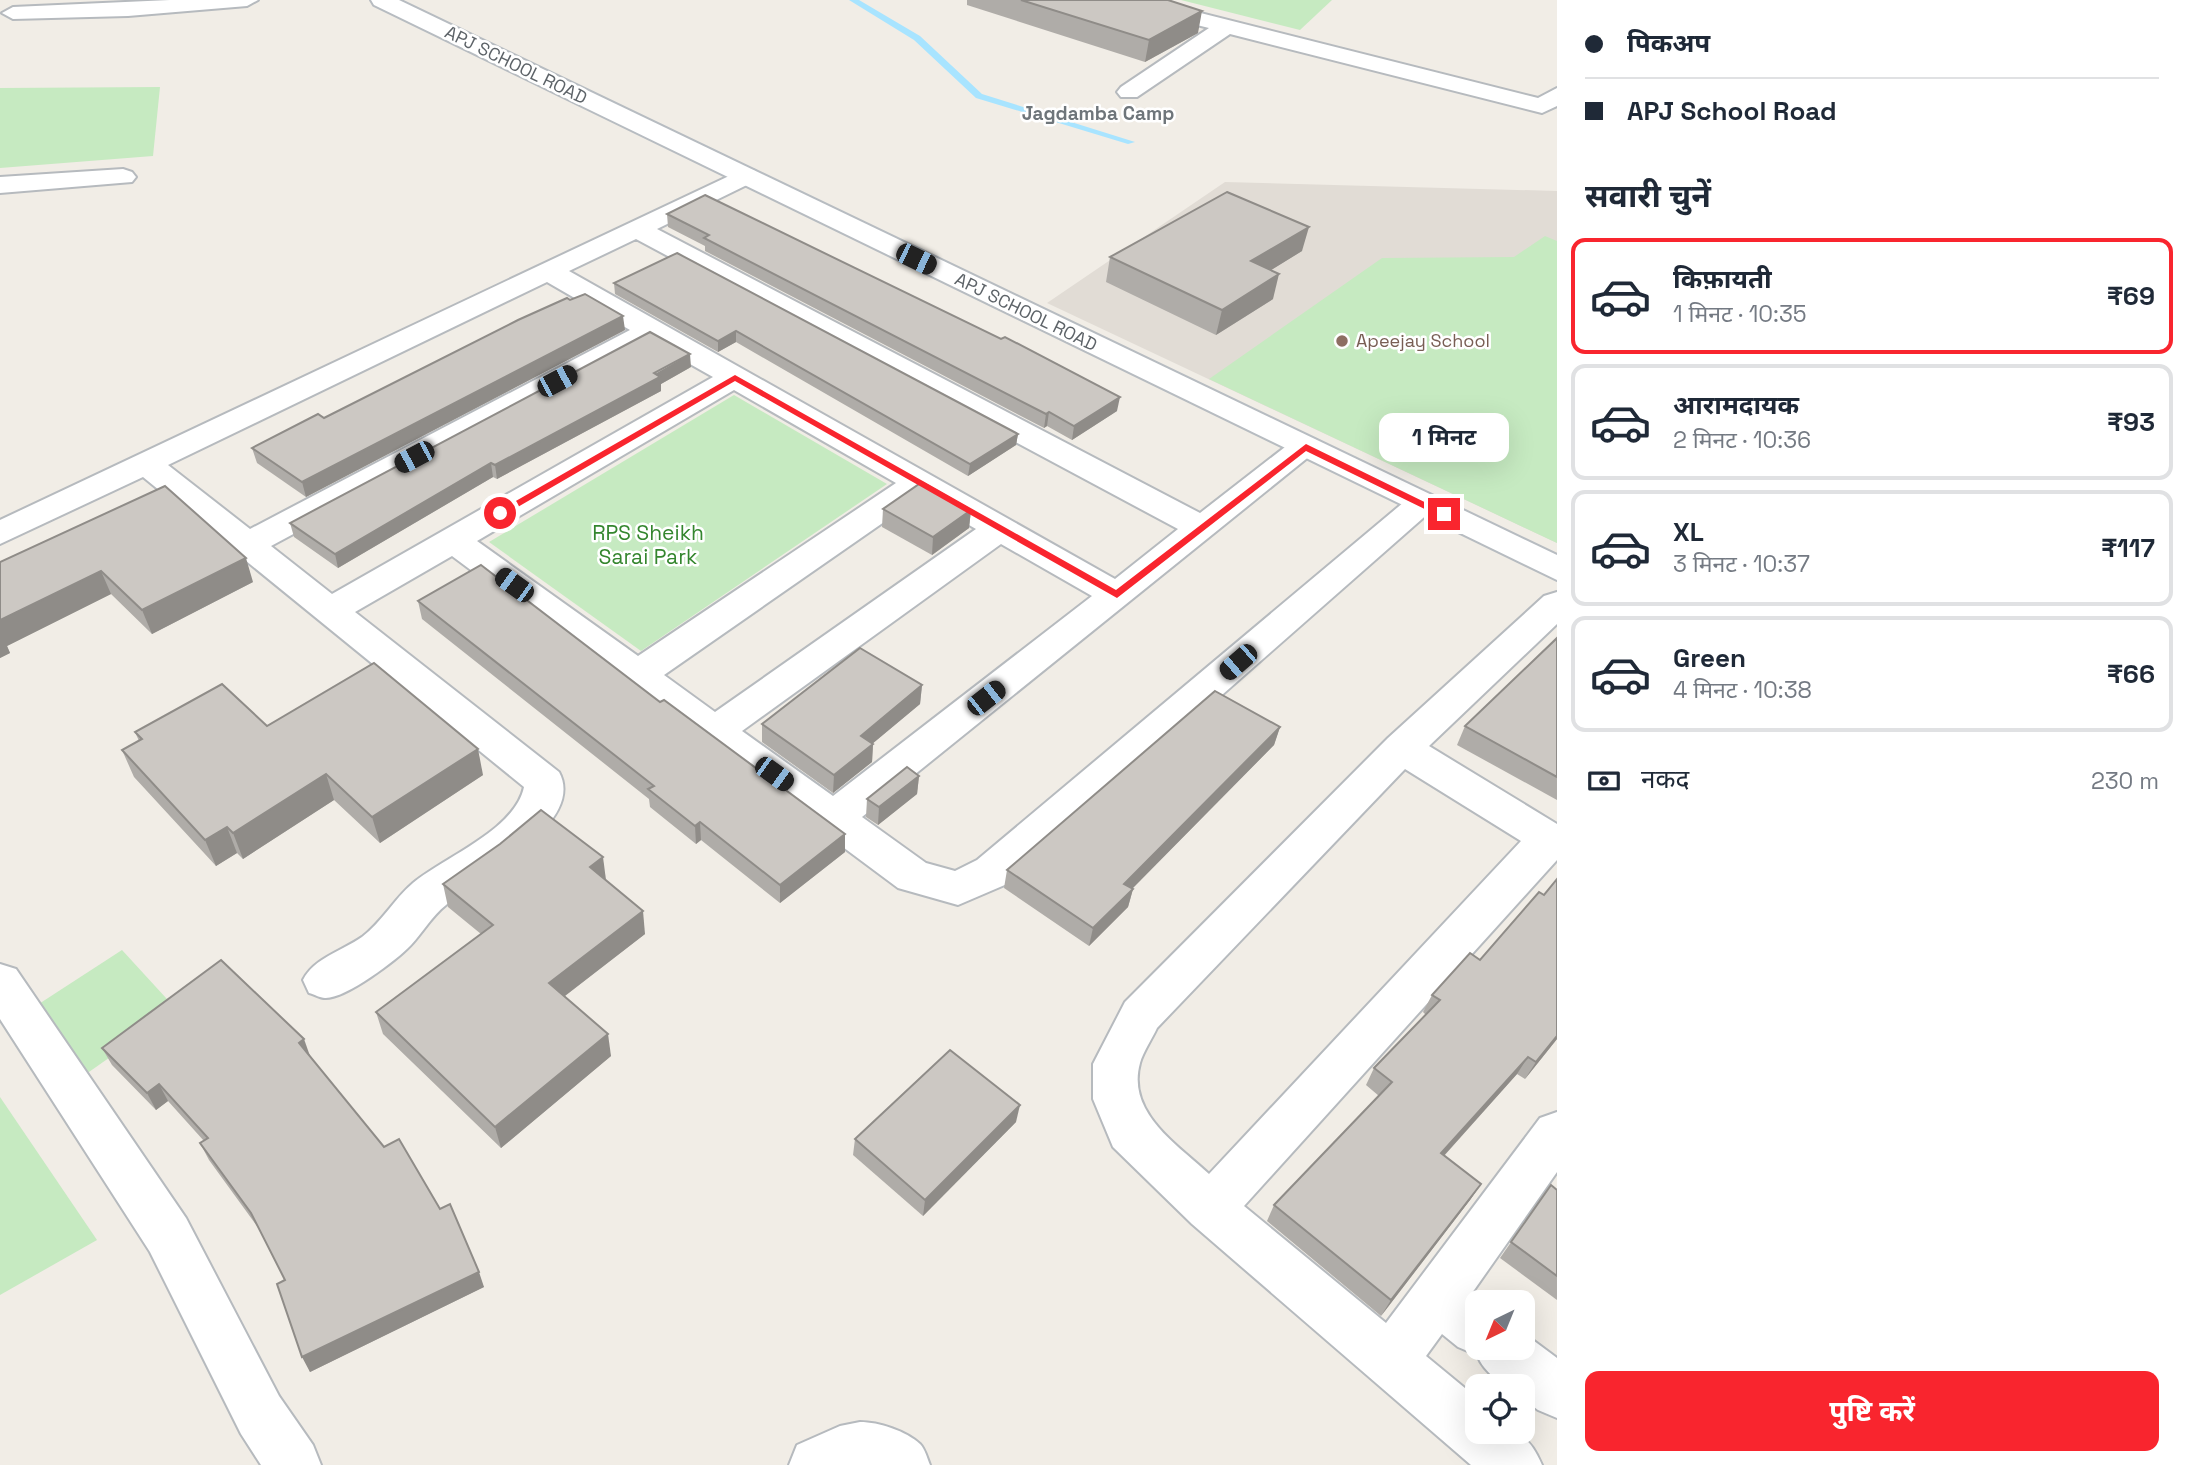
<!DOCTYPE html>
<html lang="hi">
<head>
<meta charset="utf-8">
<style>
	body { margin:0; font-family:"Space Grotesk","Noto Sans Devanagari",sans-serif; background:#f6f6f7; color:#1f2937; height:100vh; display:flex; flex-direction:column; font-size:26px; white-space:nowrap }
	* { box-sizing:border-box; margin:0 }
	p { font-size:23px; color:#747a83 }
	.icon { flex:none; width:38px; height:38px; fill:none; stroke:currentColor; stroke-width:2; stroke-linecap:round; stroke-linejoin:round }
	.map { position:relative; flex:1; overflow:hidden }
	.side { display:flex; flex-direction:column; background:#fff; width:630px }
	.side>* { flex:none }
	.top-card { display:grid; align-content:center; height:154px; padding:0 28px; background:#fff }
	.needle { width:46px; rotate:223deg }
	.controls { position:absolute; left:1465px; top:1290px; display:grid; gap:14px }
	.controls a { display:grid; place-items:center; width:70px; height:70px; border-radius:14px; background:#fff; box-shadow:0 7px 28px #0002; font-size:35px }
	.end { position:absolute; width:32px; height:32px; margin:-16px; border:9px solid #f9252e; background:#fff; box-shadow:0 0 0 4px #fff }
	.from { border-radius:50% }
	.bubble { position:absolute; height:49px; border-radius:14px; background:#fff; box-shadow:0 7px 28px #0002; font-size:23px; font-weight:700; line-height:49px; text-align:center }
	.car { position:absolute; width:21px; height:42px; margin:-21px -10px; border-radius:9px; box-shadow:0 0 5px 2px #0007; background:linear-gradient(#222 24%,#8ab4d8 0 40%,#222 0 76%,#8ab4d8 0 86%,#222 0) }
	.top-card b { display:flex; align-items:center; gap:24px; height:66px; font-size:26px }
	.top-card b+b { border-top:2px solid #e0e1e3 }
	.top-card i { width:18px; height:18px; background:#1f2937 }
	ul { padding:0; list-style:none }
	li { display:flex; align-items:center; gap:21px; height:116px; margin:0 14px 10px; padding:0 14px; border:4px solid #e0e1e3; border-radius:14px }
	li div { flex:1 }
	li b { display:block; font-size:26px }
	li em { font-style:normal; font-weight:700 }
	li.selected { border-color:#f9252e }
	li>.icon { width:63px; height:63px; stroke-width:1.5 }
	h2 { padding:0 28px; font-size:32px; line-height:84px }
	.pay { display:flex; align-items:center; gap:18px; height:77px; padding:0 28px; font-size:26px }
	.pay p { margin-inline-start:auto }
	.primary-button { display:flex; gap:14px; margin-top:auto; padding:14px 28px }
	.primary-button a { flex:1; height:80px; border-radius:14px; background:#f9252e; color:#fff; font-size:28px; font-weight:700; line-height:80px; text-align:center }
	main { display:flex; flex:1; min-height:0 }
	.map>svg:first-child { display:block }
	.education { fill:#e1dcd5 }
	.green { fill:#c6eac1 }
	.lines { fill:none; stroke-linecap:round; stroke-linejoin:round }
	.stream { fill:#a8e4ff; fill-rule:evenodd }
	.street-casing { stroke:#b6babe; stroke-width:4 }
	.secondary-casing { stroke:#b7bcc1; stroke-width:4 }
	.street { fill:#fff; fill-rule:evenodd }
	.secondary { fill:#fff; fill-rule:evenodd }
	.wall { fill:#afaca8 }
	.shaded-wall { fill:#8f8c88 }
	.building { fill:#ccc8c3; stroke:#8f8c88; stroke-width:2 }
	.route { fill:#f9252e }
	.education-dot { fill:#8d6e63; stroke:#fff; stroke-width:2.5 }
	.labels { text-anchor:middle; stroke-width:5; stroke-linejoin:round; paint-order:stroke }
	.far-street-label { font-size:18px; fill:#5d6368; stroke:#fff }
	.far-education-label { font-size:18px; fill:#785e54; stroke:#fff; text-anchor:start }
	.far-neighbourhood-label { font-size:19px; font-weight:bold; fill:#6e757a; stroke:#fff }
	.park-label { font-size:21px; fill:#34862e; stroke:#fff }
</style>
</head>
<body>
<main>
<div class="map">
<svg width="1557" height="1465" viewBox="0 0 1557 1465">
	<rect width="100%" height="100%" fill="#f1ede6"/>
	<path class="education" d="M1225,182L1557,191V543L1047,303Z"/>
	<g class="green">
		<path d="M1181,0H1332L1300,30Z"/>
		<path d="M160,87L153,156L0,168V88Z"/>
		<path d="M1545,236L1557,241V543L1209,379L1382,258L1514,257Z"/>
		<path d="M734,395L887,484L641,651L489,542Z"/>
		<path d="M122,950L177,1010L79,1079L28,1011Z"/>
		<path d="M0,1097L97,1240L0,1295Z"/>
	</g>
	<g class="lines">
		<path class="stream" d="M849,0H859L920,36L982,94L1135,142L1128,144L976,98L914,40Z"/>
		<defs>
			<g id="street">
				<path d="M170,0H258L247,6L128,16L13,19L2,13L13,7Z"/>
				<path d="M1113,0H1149L1538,98L1557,88V106L1542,113L1230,34L1137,97H1121L1117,92L1121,87L1209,28L1116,5Z"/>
				<path d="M746,168L755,171L759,176L755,181L657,229L1200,513L1294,440L1305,437L1316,440L1321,447L862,817L926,863L955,871L977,860L1410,497L1422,494L1434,497L1439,504L1007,884L958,905L898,888L452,556L355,612L559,772C587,823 477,879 446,905C432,916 423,932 411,945C397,960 345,999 325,998C320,998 314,994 309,993L303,980C314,958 342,951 362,937C382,922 394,899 413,883C446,856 515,830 524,787L143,477L0,544V520ZM636,239L1178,529L1115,579L569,271ZM547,282L630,330L250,529L168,465ZM651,342L713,377L332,594L271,546ZM734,390L896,483L638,656L477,541ZM920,497L976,529L715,712L664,675ZM1001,544L1092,596L833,796L742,731Z"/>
				<path d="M123,169L132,172L136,177L132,182L0,193V177Z"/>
				<path d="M1557,592V624L1429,746L1557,824V860L1244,1206L1386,1323L1540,1118L1557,1112V1172L1472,1293L1484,1302H1477V1348H1522V1332L1557,1358V1418L1538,1410L1522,1398V1386C1502,1386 1485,1374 1477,1355L1458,1347L1442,1334L1426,1356L1477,1398V1432C1514,1432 1526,1428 1542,1465H1471L1192,1224L1113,1147L1093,1099V1064L1125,1002L1388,738L1544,596ZM1405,769L1521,841L1209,1174C1178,1145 1126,1113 1140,1063C1143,1052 1152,1039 1157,1028Z"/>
				<path d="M0,964L16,969L186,1218L279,1396L313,1445L321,1465H261L241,1434L150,1252L0,1019Z"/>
				<path d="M860,1422C879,1422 906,1431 920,1444C925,1449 927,1458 930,1465H789L797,1445L840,1426Z"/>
			</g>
			<path id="secondary" d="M371,0H399L1557,555V580L374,5Z"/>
		</defs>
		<use href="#street" class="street-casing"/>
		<use href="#secondary" class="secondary-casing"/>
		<use href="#street" class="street"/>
		<use href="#secondary" class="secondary"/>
	</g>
	<g class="wall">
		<path d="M967,0H1168L1198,33L1145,62L967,5Z"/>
		<path d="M667,214L1117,411L1072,440L1047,426L1044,428L705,251V246L668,227Z"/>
		<path d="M1302,251L1271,270L1273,299L1216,335L1106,282L1110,257Z"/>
		<path d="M614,283L1018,434L1016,445L968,476L736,342L718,352L615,294Z"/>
		<path d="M625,330L306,497L257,463L252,448L324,418Z"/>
		<path d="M691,367L661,384V391L497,479L493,477L338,568L294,537L290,523Z"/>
		<path d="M883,509L971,510L969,528L932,555L882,527Z"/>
		<path d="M0,562L253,582L152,634L111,594L7,646L10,653L0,658Z"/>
		<path d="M418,601L845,852L780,903L701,840L696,844L650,807L649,799L422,619Z"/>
		<path d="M1557,638V800L1457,745L1465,726Z"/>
		<path d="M922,685L920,704L872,744H873L872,762L833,793L762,742V724Z"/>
		<path d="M267,726L483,775L380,843L334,800L243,859L237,853L216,866L134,777L122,750L139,741L135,732Z"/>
		<path d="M1280,727L1274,745L1132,889H1133L1128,907L1089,946L1004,888L1007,870Z"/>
		<path d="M919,776L917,794L878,825L866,817L867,799Z"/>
		<path d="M606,880L645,934L565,996L611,1056L501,1148L383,1034L376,1012L481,934L448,907L443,884Z"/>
		<path d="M1544,895L1557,1039L1525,1079L1517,1074L1444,1156L1481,1184L1470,1200L1381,1316L1267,1221L1274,1205L1379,1096L1366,1085L1374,1068L1426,1015L1423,1012L1432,995L1480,960Z"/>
		<path d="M102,1048L310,1056L484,1287L310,1372L285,1280L259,1229L209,1160L200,1143L204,1141L168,1101L156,1110L112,1065Z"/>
		<path d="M1016,1122L923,1216L853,1155L855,1139Z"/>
		<path d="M1551,1185L1557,1190V1300L1500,1258Z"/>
	</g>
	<g class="shaded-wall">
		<path d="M1202,11L1198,33L1145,62L1149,40Z"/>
		<path d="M1309,227L1302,251L1245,286L1251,261Z"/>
		<path d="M1279,274L1273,299L1216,335L1222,310Z"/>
		<path d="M623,316L625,330L306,497L302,482Z"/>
		<path d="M736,331V342L718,352V341Z"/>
		<path d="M690,354L691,367L661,384V391L497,479L495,465Z"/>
		<path d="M1120,397L1117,411L1072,440L1074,426Z"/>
		<path d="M1049,412L1047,426L1044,428L1046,414Z"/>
		<path d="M1018,434L1016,445L968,476L970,464Z"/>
		<path d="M491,463L493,477L338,568L335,554Z"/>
		<path d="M971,510L969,528L932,555L933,537Z"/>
		<path d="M246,558L253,582L152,634L142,610Z"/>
		<path d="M101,571L111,594L7,646L10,653L0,658V620Z"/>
		<path d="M922,685L920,704L860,754L861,736Z"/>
		<path d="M1280,727L1274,745L1120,901L1124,884Z"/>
		<path d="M873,744L872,762L833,793L834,775Z"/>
		<path d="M478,749L483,775L380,843L372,817Z"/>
		<path d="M326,774L334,800L243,859L233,833Z"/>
		<path d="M919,776L917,794L878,825L879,807Z"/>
		<path d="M700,822L701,840L696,844L695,826Z"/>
		<path d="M227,827L237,853L216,866L205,840Z"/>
		<path d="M845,834V852L780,903V885Z"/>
		<path d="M603,857L606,880L590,867Z"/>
		<path d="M1133,889L1128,907L1089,946L1093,928Z"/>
		<path d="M643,911L645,934L553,1005L549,983Z"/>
		<path d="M608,1034L611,1056L501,1148L495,1127Z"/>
		<path d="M1557,1036V1039L1525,1079L1536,1062Z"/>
		<path d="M304,1039L310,1056L299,1043Z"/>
		<path d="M1528,1057L1517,1074L1431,1170L1441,1153Z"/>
		<path d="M159,1084L168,1101L156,1110L147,1093Z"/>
		<path d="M1020,1105L1016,1122L923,1216L925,1200Z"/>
		<path d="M1481,1184L1470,1200L1381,1316L1391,1300Z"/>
		<path d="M479,1272L484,1287L310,1372L302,1357Z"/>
	</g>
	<g class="building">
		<path d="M1021,0H1168L1202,11L1149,40Z"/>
		<path d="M1227,192L1309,227L1251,261L1279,274L1222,310L1110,257Z"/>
		<path d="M705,195L1001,339L1005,337L1120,397L1074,426L1049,412L1046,414L704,238L709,235L667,214Z"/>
		<path d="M677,253L1018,434L970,464L736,331L718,341L614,283Z"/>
		<path d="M585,294L623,316L302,482L252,448L318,414L324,418L518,320L567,298L570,300Z"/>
		<path d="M650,332L690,354L654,373L660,377L495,465L491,463L335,554L290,523Z"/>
		<path d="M922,482L971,510L933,537L883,509Z"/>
		<path d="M165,486L246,558L142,610L101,571L0,620V562Z"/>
		<path d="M481,565L660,702L664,700L845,834L780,885L700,822L695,826L648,789L654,786L418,601Z"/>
		<path d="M1557,638V777L1465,726Z"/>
		<path d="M860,648L922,685L861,736L873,744L834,775L762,724Z"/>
		<path d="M374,663L478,749L372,817L326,774L233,833L227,827L205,840L122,750L142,739L135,732L222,684L267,726Z"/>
		<path d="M1215,691L1280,727L1124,884L1133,889L1093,928L1007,870Z"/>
		<path d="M907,767L919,776L879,807L867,799Z"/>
		<path d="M541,810L603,857L590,867L643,911L549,983L608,1034L495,1127L376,1012L493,925L443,884L500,844Z"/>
		<path d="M1557,879V1036L1536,1062L1528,1057L1441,1153L1481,1184L1391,1300L1274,1205L1392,1082L1374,1068L1440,1000L1432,995L1470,953L1480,960L1539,892L1544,895Z"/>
		<path d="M221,960L304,1039L299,1043L384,1147L399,1139L440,1209L450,1204L479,1272L302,1357L277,1284L285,1280L251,1213L200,1143L208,1138L159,1084L147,1093L102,1048Z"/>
		<path d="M950,1050L1020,1105L925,1200L855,1139Z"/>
		<path d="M1551,1185L1557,1190V1276L1511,1242Z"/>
	</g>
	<path class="route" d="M735,375L1116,590L1306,444L1449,514L1441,517L1306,451L1117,598L735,381L504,515L495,513Z"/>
	<circle class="education-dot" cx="1342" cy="341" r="7"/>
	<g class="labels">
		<g class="far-street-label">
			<text transform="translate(516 65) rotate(26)" y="6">APJ SCHOOL ROAD</text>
			<text transform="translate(1026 312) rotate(26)" y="6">APJ SCHOOL ROAD</text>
		</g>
		<g class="far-education-label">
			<text x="1356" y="347">Apeejay School</text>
		</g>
		<g class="far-neighbourhood-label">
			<text x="1098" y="120">Jagdamba Camp</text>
		</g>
		<g class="park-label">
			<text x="648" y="540">RPS Sheikh<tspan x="648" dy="24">Sarai Park</tspan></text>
		</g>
	</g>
</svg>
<div class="controls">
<a><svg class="needle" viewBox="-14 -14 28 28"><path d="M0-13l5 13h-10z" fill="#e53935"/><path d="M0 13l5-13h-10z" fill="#747a83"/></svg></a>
<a><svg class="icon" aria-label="locate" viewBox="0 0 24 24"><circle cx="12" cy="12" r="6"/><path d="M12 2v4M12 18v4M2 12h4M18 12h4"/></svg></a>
</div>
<i class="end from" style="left:500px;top:513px"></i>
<i class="end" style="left:1444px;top:514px"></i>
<div class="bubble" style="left:1379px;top:413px;width:130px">1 मिनट</div>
<i class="car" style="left:916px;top:259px;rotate:116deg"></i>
<i class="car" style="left:557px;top:381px;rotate:62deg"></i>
<i class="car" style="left:414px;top:457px;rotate:242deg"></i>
<i class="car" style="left:514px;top:585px;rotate:306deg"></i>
<i class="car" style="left:1238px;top:662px;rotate:229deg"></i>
<i class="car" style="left:986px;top:698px;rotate:52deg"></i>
<i class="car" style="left:774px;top:774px;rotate:126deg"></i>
</div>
<section class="side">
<div class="top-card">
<b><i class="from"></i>पिकअप</b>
<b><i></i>APJ School Road</b>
</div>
<h2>सवारी चुनें</h2>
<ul>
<li class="selected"><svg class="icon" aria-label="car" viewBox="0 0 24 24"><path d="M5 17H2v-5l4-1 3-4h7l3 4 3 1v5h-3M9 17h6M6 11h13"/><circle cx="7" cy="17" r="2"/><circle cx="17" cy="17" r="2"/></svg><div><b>किफ़ायती</b><p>1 मिनट · 10:35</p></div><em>₹69</em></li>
<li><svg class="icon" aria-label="car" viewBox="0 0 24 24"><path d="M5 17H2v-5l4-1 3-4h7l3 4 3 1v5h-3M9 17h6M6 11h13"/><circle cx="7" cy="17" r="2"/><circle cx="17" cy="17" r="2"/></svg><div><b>आरामदायक</b><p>2 मिनट · 10:36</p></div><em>₹93</em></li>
<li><svg class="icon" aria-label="car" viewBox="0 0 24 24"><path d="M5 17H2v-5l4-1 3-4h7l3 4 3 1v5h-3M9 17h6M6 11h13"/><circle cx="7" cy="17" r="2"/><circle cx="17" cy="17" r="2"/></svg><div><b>XL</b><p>3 मिनट · 10:37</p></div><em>₹117</em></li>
<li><svg class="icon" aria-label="car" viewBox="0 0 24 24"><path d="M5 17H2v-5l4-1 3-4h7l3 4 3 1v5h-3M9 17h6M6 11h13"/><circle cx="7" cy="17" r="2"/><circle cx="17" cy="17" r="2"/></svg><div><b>Green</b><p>4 मिनट · 10:38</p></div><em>₹66</em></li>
</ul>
<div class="pay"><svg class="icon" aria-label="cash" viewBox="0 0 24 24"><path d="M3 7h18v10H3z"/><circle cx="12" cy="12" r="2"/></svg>नकद<p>230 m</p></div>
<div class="primary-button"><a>पुष्टि करें</a></div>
</section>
</main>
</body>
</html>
